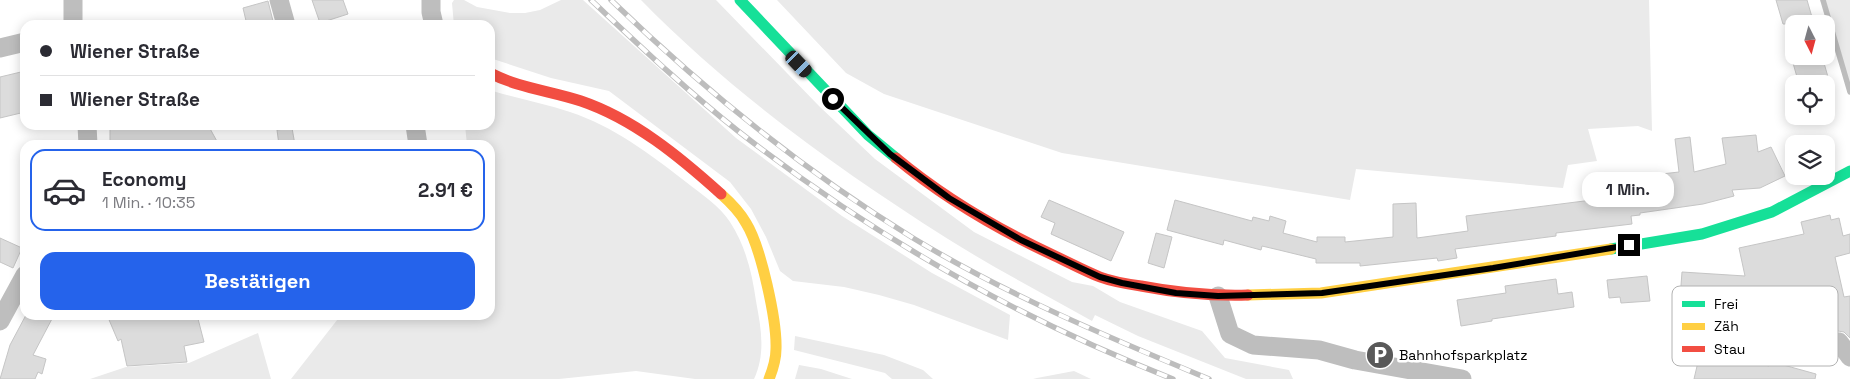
<!DOCTYPE html>
<html lang="de">
<head>
<meta charset="utf-8">
<style>
	body { margin:0; font-family:"Space Grotesk",sans-serif; background:#f2f2f3; color:#2b2b33; height:100vh; display:flex; flex-direction:column; font-size:19px; white-space:nowrap }
	* { box-sizing:border-box; margin:0 }
	p { font-size:16px; color:#7c7c81 }
	.icon { flex:none; width:28px; height:28px; fill:none; stroke:currentColor; stroke-width:2; stroke-linecap:round; stroke-linejoin:round }
	.map { position:relative; flex:1; overflow:hidden }
	.side { position:absolute; left:20px; top:140px; width:475px; height:180px; display:flex; flex-direction:column; background:#fff; border-radius:15px; box-shadow:0 2px 12px #0003 }
	.side>* { flex:none }
	.top-card { position:absolute; left:20px; top:20px; width:475px; height:110px; border-radius:15px; box-shadow:0 2px 12px #0003; display:grid; align-content:center; height:110px; padding:0 20px; background:#fff }
	.needle { width:32px; rotate:174deg }
	.tools { position:absolute; left:1785px; top:15px; display:grid; gap:10px }
	.tools a { display:grid; place-items:center; width:50px; height:50px; border-radius:10px; background:#fff; box-shadow:0 2px 12px #0003; font-size:25px }
	.end { position:absolute; width:22px; height:22px; margin:-11px; border:6px solid #000; background:#fff; box-shadow:0 0 0 2px #fff }
	.from { border-radius:50% }
	.bubble { position:absolute; height:35px; border-radius:15px; background:#fff; box-shadow:0 2px 12px #0003; font-size:16px; font-weight:700; line-height:35px; text-align:center }
	.car { position:absolute; width:15px; height:30px; margin:-15px -8px; border-radius:6px; box-shadow:0 0 4px 1px #0007; background:linear-gradient(#222 24%,#8ab4d8 0 40%,#222 0 76%,#8ab4d8 0 86%,#222 0) }
	.top-card b { display:flex; align-items:center; gap:18px; height:48px; font-size:19px }
	.top-card b+b { border-top:1px solid #e1e1e2 }
	.top-card i { width:12px; height:12px; background:#2b2b33 }
	ul { padding:9px 0 0; list-style:none }
	li { display:flex; align-items:center; gap:15px; height:82px; margin:0 10px 8px; padding:0 10px; border:2px solid #e1e1e2; border-radius:15px }
	li div { flex:1 }
	li b { display:block; font-size:19px }
	li em { font-style:normal; font-weight:700 }
	li.current { border-color:#2563eb }
	li>.icon { width:45px; height:45px; stroke-width:1.5 }
	.primary-button { display:flex; gap:10px; margin-top:auto; padding:10px 20px }
	.primary-button a { flex:1; height:58px; border-radius:15px; background:#2563eb; color:#fff; font-size:20px; font-weight:700; line-height:58px; text-align:center }
	.map>svg:first-child { display:block }
	.green { fill:#eaeaea }
	.lines { fill:none; stroke-linecap:round; stroke-linejoin:round }
	.stream { stroke:#bcbcbc; stroke-width:5.5 }
	.building { fill:#dcdcdc; stroke:#c5c5c5 }
	.street { stroke:#bebebe; stroke-width:19 }
	.fast { stroke:#16e098; stroke-width:11 }
	.slow { stroke:#ffcf43; stroke-width:11 }
	.jam { stroke:#f24e42; stroke-width:11 }
	.rail-casing { stroke:#bdbdbd; stroke-width:5.5 }
	.rail { stroke:#fff; stroke-width:4; stroke-dasharray:11; stroke-linecap:butt }
	.route { stroke:#000; stroke-width:6 }
	.labels { text-anchor:middle; stroke-width:5; stroke-linejoin:round; paint-order:stroke }
	.poi-label { font-size:14px; fill:#000; stroke:#fff; text-anchor:start }
	.key { fill:#fff; stroke:#b2b2b2; stroke-width:1 }
	.key-label { font-size:14px; fill:#000 }
</style>
</head>
<body>
<div class="map">
<svg width="1850" height="379" viewBox="0 0 1850 379">
	<rect width="100%" height="100%" fill="#fff"/>
	<g class="green">
		<path d="M454,0H464L477,7L510,13H525L540,10L561,0H583L736,138L842,216L932,273L1010,315L1008,340L914,305L879,295L844,287L793,281L780,271L766,237L751,209L730,182L609,91L551,78L490,58V25H454L452,3Z"/>
		<path d="M641,0H716L819,106L875,159L974,232L1072,282L1093,286L1120,302L1202,331L1225,358L1289,370L1293,379H1246L1138,336L1095,315L1092,321C1044,294 994,268 948,239C838,169 732,93 641,0Z"/>
		<path d="M777,0H1649L1652,131L1638,126L1588,129L1597,161L1568,165L1563,188L1356,169L1350,200L1062,153L884,94L846,73Z"/>
		<path d="M1820,0H1850V87L1838,61Z"/>
		<path d="M490,89L496,92C521,99 546,104 570,112C613,126 650,154 686,182C701,194 720,206 730,222C746,247 752,273 756,301C761,328 766,353 754,379H695L636,371L559,379H291L341,315H490V145H467L465,125H490Z"/>
		<path d="M258,333L271,379H90L126,367L189,363Z"/>
		<path d="M795,336L884,355L923,370L933,379H892L885,373L794,350Z"/>
		<path d="M799,365L821,369L852,379H795Z"/>
		<path d="M1074,371L1091,379H1033L1037,378Z"/>
	</g>
	<g class="lines">
		<path class="stream" d="M1823,0L1850,92"/>
	</g>
	<g class="building">
		<path d="M312,0H343L348,14L320,23Z"/>
		<path d="M1776,0H1807L1814,24H1783Z"/>
		<path d="M268,1L274,25H247L243,8Z"/>
		<path d="M1791,56H1822L1830,84H1799Z"/>
		<path d="M25,71V112L0,118V77Z"/>
		<path d="M110,125H208L219,145H110Z"/>
		<path d="M292,128L295,145H279L277,130Z"/>
		<path d="M1756,135L1758,152L1771,147L1785,176L1760,188L1732,190L1734,196L1703,204L1640,213V215L1631,216L1632,224L1556,233V236L1455,249L1457,258L1438,261L1437,258L1360,266V263H1316V259L1279,250L1262,246L1261,250L1224,240L1223,245L1167,230L1175,200L1252,221L1253,217L1269,221L1270,216L1286,221L1283,233L1317,242V237H1345V242L1393,237V204L1416,203L1417,238L1468,231L1466,216L1592,200L1590,187L1654,178L1653,175L1679,172L1675,139L1690,137L1694,172L1726,164L1722,138Z"/>
		<path d="M1049,200L1124,232L1111,261L1051,234L1055,223L1041,217Z"/>
		<path d="M1830,215L1831,220L1839,218L1843,236L1850,234V253L1835,257L1844,297L1850,296V338L1844,332L1838,331L1834,325L1831,326L1827,310L1815,312V309L1796,313L1786,319V332L1682,334L1683,311L1679,312L1682,272L1745,276L1739,248L1804,234L1801,222Z"/>
		<path d="M1156,233L1172,237L1164,268L1148,263Z"/>
		<path d="M0,238L22,248L13,268L0,262Z"/>
		<path d="M1647,276L1650,301L1621,303L1620,297L1609,298L1607,280Z"/>
		<path d="M1556,279L1558,294L1572,292L1574,307L1492,319V321L1461,326L1457,300L1506,293L1505,286Z"/>
		<path d="M26,315H54L33,355L46,359L42,374L38,372L35,379H0L10,345Z"/>
		<path d="M107,315H197L204,342L184,346L187,362L127,366L121,339L118,341Z"/>
		<path d="M1701,349L1769,366V361L1816,374L1815,379H1694Z"/>
	</g>
	<g class="lines">
		<g class="street">
			<path d="M73,0V25"/>
			<path d="M279,0L286,25"/>
			<path d="M431,0V12L434,25"/>
			<path d="M0,48L25,42"/>
			<path d="M87,125L88,145"/>
			<path d="M415,125L418,145"/>
			<path d="M1218,296L1230,334L1253,345L1319,350L1355,360L1462,379"/>
			<path d="M0,321L25,275"/>
			<path d="M1839,342L1850,357"/>
		</g>
		<g class="fast">
			<path d="M740,0L868,135L896,158"/>
			<path d="M1611,249L1702,234L1772,212L1850,171"/>
		</g>
		<g class="slow">
			<path d="M721,194C730,202 740,212 746,223C761,247 777,321 776,349C776,360 773,369 769,379"/>
			<path d="M1248,295L1321,293L1611,249"/>
		</g>
		<g class="jam">
			<path d="M490,73C519,88 551,91 581,101C634,119 680,157 721,194"/>
			<path d="M896,158C944,198 999,230 1055,256C1070,263 1085,271 1100,277C1113,282 1127,284 1141,286C1177,293 1211,296 1248,295"/>
		</g>
		<defs>
			<g id="rail">
				<path d="M591,0C639,45 686,90 738,131C870,234 1017,318 1173,379"/>
				<path d="M611,0C703,89 804,171 913,238C1007,295 1108,337 1209,379"/>
			</g>
		</defs>
		<use href="#rail" class="rail-casing"/>
		<use href="#rail" class="rail"/>
	</g>
	<g class="lines">
		<path class="route" d="M833,99L890,154L949,198L1021,240L1100,277L1122,283L1176,293L1218,296L1322,293L1493,268L1629,245"/>
	</g>
	<defs>
		<symbol id="parking-disc" viewBox="-11 -11 22 22"><circle r="9.5" fill="#595959" stroke="#fff"/><path d="M-3.5-5.5H1a3.5 3.5 0 0 1 0 7H-1V5.5H-3.5ZM-1-3.4V-.6H.8a1.4 1.4 0 0 0 0-2.8Z" fill="#fff"/></symbol>
	</defs>
	<g fill-rule="evenodd">
		<use href="#parking-disc" x="1364" y="339" width="32" height="32"/>
	</g>
	<g class="labels">
		<g class="poi-label">
			<text x="1399" y="360">Bahnhofsparkplatz</text>
		</g>
	</g>
	<rect x="1672" y="286" width="166" height="80" rx="8" class="key"/>
	<rect x="1682" y="301" width="23" height="6" fill="#16e098"/>
	<rect x="1682" y="323" width="23" height="7" fill="#ffcf43"/>
	<rect x="1682" y="346" width="23" height="6" fill="#f24e42"/>
	<g class="key-label">
		<text x="1714" y="309">Frei</text>
		<text x="1714" y="331">Zäh</text>
		<text x="1714" y="354">Stau</text>
	</g>
</svg>
<div class="tools">
<a><svg class="needle" viewBox="-14 -14 28 28"><path d="M0-13l5 13h-10z" fill="#e53935"/><path d="M0 13l5-13h-10z" fill="#7c7c81"/></svg></a>
<a><svg class="icon" aria-label="locate" viewBox="0 0 24 24"><circle cx="12" cy="12" r="6"/><path d="M12 2v4M12 18v4M2 12h4M18 12h4"/></svg></a>
<a><svg class="icon" aria-label="layers" viewBox="0 0 24 24"><path d="M12 4l9 5-9 5-9-5zM3 14l9 5 9-5"/></svg></a>
</div>
<i class="end from" style="left:833px;top:99px"></i>
<i class="end" style="left:1629px;top:245px"></i>
<div class="bubble" style="left:1582px;top:172px;width:92px">1 Min.</div>
<i class="car" style="left:799px;top:64px;rotate:136deg"></i>
<div class="top-card">
<b><i class="from"></i>Wiener Straße</b>
<b><i></i>Wiener Straße</b>
</div>
<section class="side">
<ul>
<li class="current"><svg class="icon" aria-label="car" viewBox="0 0 24 24"><path d="M5 17H2v-5l4-1 3-4h7l3 4 3 1v5h-3M9 17h6M6 11h13"/><circle cx="7" cy="17" r="2"/><circle cx="17" cy="17" r="2"/></svg><div><b>Economy</b><p>1 Min. · 10:35</p></div><em>2.91 €</em></li>
</ul>
<div class="primary-button"><a>Bestätigen</a></div>
</section>
</div>
</body>
</html>
